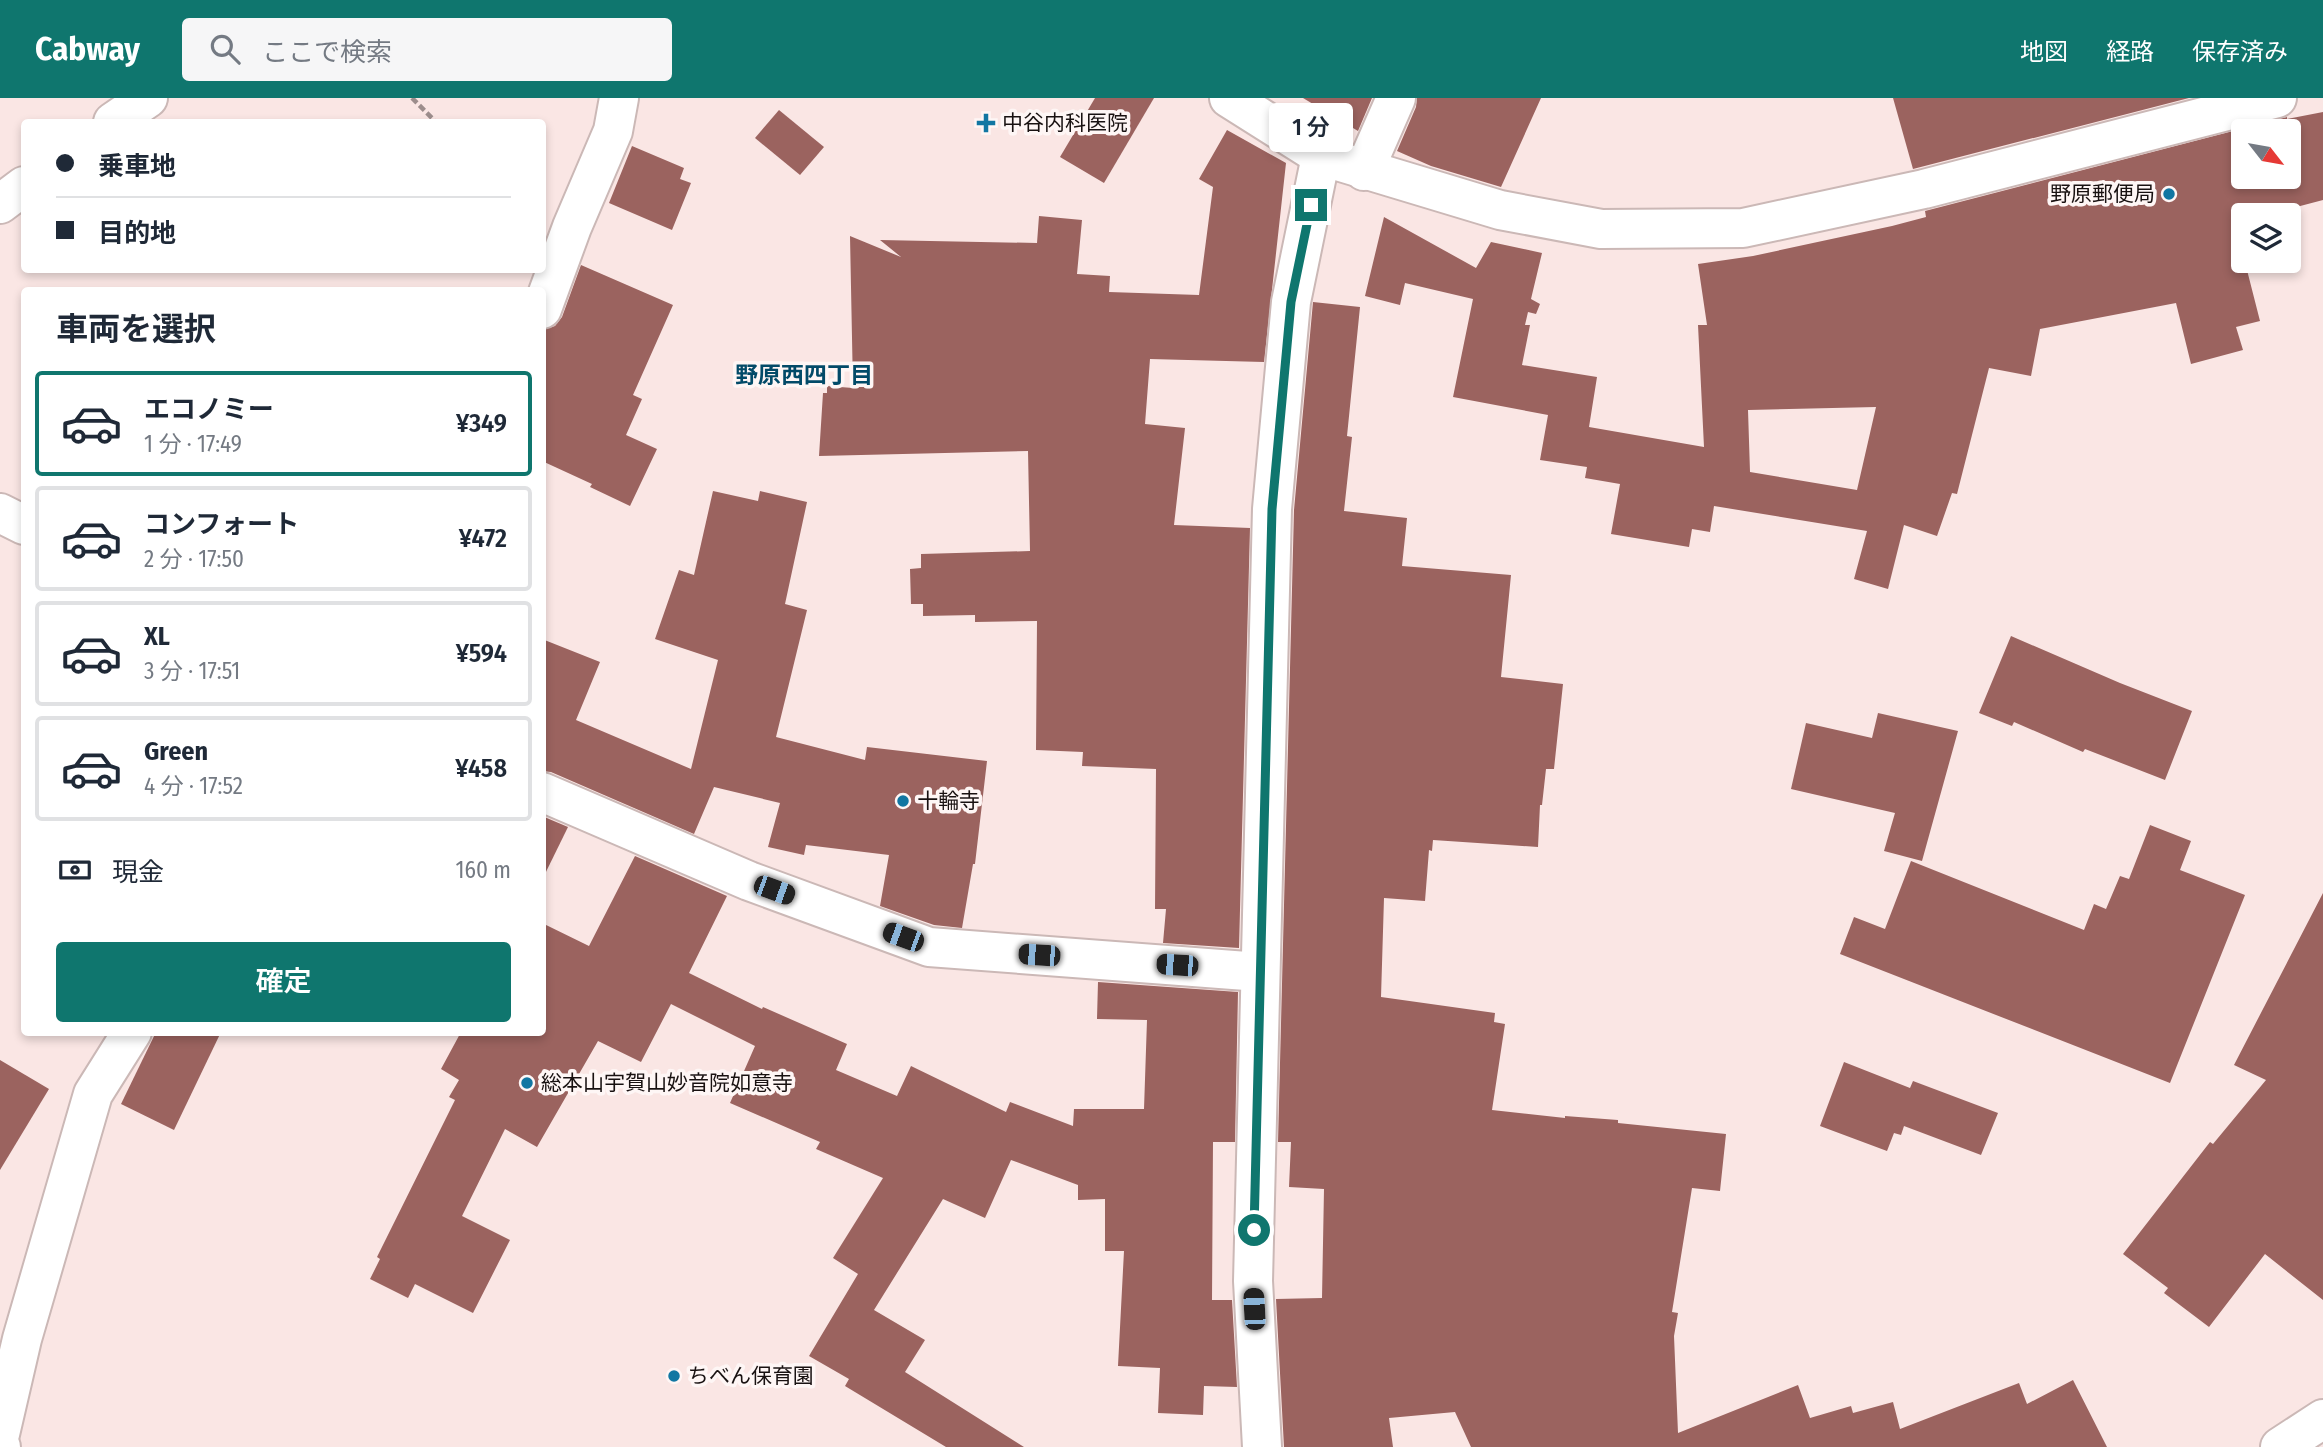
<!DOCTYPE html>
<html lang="ja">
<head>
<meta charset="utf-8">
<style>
	body { margin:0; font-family:"Fira Sans Condensed","Noto Sans JP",sans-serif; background:#f6f6f7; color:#1f2937; height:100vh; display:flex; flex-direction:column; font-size:26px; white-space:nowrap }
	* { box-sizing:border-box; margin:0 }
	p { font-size:23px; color:#747a83 }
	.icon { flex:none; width:38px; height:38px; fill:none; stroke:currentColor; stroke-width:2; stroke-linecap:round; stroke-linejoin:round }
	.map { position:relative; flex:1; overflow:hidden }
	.drawer { position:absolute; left:21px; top:189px; width:525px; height:749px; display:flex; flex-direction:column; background:#fff; border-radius:7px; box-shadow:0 4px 10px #0003 }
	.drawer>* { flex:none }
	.banner { position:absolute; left:21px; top:21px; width:525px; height:154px; border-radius:7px; box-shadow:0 4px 10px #0003; display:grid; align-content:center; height:154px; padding:0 35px; background:#fff }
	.needle { width:46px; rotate:121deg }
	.buttons { position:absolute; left:2231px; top:21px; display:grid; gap:14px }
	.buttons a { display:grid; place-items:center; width:70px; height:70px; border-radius:7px; background:#fff; box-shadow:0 4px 10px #0003; font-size:35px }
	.end { position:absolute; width:32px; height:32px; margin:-16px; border:9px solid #0f766e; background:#fff; box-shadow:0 0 0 4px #fff }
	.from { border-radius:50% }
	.bubble { position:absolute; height:49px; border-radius:7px; background:#fff; box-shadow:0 4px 10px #0003; font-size:23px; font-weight:600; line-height:49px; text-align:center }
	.car { position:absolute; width:21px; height:42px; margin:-21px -10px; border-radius:9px; box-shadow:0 0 5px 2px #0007; background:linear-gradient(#222 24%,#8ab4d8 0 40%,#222 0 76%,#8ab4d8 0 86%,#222 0) }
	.banner b { display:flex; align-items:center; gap:24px; height:66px; font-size:26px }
	.banner b+b { border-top:2px solid #e0e1e3 }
	.banner i { width:18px; height:18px; background:#1f2937 }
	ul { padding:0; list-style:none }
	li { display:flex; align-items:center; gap:21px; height:105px; margin:0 14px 10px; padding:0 21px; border:4px solid #e0e1e3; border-radius:7px }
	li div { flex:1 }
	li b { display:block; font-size:26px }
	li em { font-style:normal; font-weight:600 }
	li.selected { border-color:#0f766e }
	li>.icon { width:63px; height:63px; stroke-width:1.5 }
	h2 { padding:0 35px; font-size:32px; line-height:84px }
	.pay { display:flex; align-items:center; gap:18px; height:77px; padding:0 35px; font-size:26px }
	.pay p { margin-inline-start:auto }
	.primary-button { display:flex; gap:14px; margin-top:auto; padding:14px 35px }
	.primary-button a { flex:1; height:80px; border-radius:7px; background:#0f766e; color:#fff; font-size:28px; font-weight:600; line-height:80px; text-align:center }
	header { display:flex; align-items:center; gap:42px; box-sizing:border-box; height:98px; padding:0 35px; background:#0f766e; color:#fff }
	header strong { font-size:33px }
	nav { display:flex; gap:38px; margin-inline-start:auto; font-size:24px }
	.search { width:490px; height:63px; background:#f6f6f7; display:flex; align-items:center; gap:18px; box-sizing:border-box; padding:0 24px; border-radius:7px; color:#747a83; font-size:26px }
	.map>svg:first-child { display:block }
	.building { fill:#9b635f; fill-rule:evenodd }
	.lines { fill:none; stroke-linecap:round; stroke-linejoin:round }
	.minor-casing { stroke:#cbb8b6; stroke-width:42 }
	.major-casing { stroke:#cbb8b6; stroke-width:42 }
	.path { stroke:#9c8d8c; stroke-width:4.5; stroke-dasharray:7 3.5; stroke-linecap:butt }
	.minor { stroke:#fff; stroke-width:38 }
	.major { stroke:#fff; stroke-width:38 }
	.route { stroke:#0f766e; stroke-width:9 }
	.poi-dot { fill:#1176a2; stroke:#fef6f5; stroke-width:2.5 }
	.labels { text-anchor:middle; stroke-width:7; stroke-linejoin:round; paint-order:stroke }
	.poi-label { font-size:21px; fill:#181111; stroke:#fef6f5; text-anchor:start }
	.neighbourhood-label { font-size:23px; font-weight:bold; fill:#024a68; stroke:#fef6f5 }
</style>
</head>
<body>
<header>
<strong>Cabway</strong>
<div class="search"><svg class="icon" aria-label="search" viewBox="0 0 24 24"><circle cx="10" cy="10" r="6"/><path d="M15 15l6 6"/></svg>ここで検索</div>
<nav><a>地図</a><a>経路</a><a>保存済み</a></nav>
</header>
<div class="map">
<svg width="2323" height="1349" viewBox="0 0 2323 1349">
	<rect width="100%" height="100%" fill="#fae6e4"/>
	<g class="building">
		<path d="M1095,0H1154L1104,85L1060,59Z"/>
		<path d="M1303,0H1372L1358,33Z"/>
		<path d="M1417,0H1541L1501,89L1431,68L1397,53L1416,9Z"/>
		<path d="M1893,0H2189L1913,71Z"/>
		<path d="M779,12L824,49L800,77L755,40Z"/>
		<path d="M2323,14V102L2266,117H2244V123L2235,125L2260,223L2236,229L2243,252L2191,266L2176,205L2040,231L2031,278L1989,270L1957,396L1952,395L1937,438L1904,427L1888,491L1854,481L1867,433L1714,408L1710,434L1692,431L1689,449L1611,436L1620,386L1585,380L1587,369L1540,362L1548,317L1453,299L1473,201L1405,185L1400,207L1365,198L1384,119L1476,170L1491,144L1542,155L1531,201L1540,206L1536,216L1528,214L1525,227H1530L1522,267L1597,279L1589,329L1704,349L1698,227H1707L1698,166L1753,158L1892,128L1926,119L1925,113L2287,19V21ZM2244,33H2289V79H2244ZM1876,309L1857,392L1750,374L1748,312Z"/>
		<path d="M1227,32L1286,65L1264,264L1150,261L1145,326L1185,330L1174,427L1250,430L1239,850L1163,845L1166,811H1155L1156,671L1082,668L1083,654L1036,652L1037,523L975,524V517L923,518V506H911L910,471L921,470V456L1030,453L1028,353L819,358L823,295H827V288L853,290L850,138L901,159L880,142L1037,145L1039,118L1082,122L1077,176L1110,178L1109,194L1199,197L1213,89L1199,81Z"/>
		<path d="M632,48L684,70L680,81L691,85L672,132L609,105Z"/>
		<path d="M581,167L673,207L633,297L642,301L626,337L657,351L630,408L590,389L592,386L542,363V232L555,228L562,219Z"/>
		<path d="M1313,204L1360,209L1347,338L1352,339L1344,413L1407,420L1402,468L1511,477L1501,579L1563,586L1554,671H1546L1542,707H1540L1538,749L1433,742L1432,753L1429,752L1425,803L1384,800L1381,899L1495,915L1494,924L1505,926L1492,1012L1565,1020V1018L1618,1022V1025L1726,1036L1720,1093L1692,1090L1672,1214L1678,1215L1674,1238L1678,1335L1798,1287L1810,1320L1851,1308L1853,1315L1893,1304L1900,1331L2019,1285L2027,1306L2073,1282L2107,1349H1471L1455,1314L1389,1320L1393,1349H1284L1276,1201L1322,1200L1324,1091L1289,1089L1291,1044H1278L1294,412Z"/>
		<path d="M713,393L758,403L760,393L807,404L785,506L807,512L776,639L865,662L867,649L987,663L975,766H973L962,830L934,827L880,808L889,757L806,747L804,757L768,749L780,705L714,689L694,736L551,674L542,673V541L600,564L576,622L691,671L718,562L655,541L679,472L694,477Z"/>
		<path d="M2011,538L2120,585L2192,613L2165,682L2085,651L2083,654L2014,624L2012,628L1979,615Z"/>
		<path d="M1878,615L1958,633L1922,763L1884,753L1895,715L1791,691L1806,625L1872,640Z"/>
		<path d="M542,718L568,729L542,782Z"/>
		<path d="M2150,727L2191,743L2180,772L2245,797L2170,985L1840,856L1854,819L1885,831L1911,763L2084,832L2094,806L2106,811L2120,778L2129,781Z"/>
		<path d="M635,758L727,798L689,875L762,911L763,909L847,946L836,972L897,998L911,968L1006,1014L1010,1004L1073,1028L1074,1011H1144L1147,922L1097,921L1098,884L1238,894L1235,1044H1213L1212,1202H1232L1237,1289L1204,1288L1203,1317L1158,1315L1160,1270L1118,1268L1124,1153H1105V1101L1078,1102V1087L1011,1062L985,1120L943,1101L874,1212L925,1242L905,1274L1024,1349H946L845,1288L849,1281L809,1258L858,1176L833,1160L883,1080L816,1051L820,1044L730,1005L755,948L671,906L641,964L598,943L537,1049L505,1031L462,1118L510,1142L473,1215L415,1186L408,1200L370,1181L380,1161L377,1159L455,1002L449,999L459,982L441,971L461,934H542V825L589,848Z"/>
		<path d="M2323,795V1202L2265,1156L2209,1229L2164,1195L2168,1190L2123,1156L2210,1044L2213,1046L2266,982L2234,967Z"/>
		<path d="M156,934H221L174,1032L121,1006Z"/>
		<path d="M0,962L49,991L0,1072Z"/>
		<path d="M1844,964L1910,990L1913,983L1998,1015L1981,1057L1904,1028L1901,1037L1894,1035L1887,1053L1820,1028Z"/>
	</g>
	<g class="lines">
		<defs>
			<g id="minor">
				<path d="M1229,0L1321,58L1500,112L1601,131L1743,130L1924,91L2277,0"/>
				<path d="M113,24L148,0"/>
				<path d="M1364,73L1396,0"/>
				<path d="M0,106L24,88"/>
				<path d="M542,211L572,129L613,33L619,0"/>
				<path d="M0,415L24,427"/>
				<path d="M542,694L749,783L929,849L1260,874"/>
				<path d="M0,1336L22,1241L93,996L132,934"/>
				<path d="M1262,1349L1253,1183L1272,411L1291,204L1321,58"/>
			</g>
			<g id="major">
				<path d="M0,1349H1"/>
				<path d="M2280,1349L2323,1321"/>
			</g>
		</defs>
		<use href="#minor" class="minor-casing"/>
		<use href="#major" class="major-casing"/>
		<path class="path" d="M412,0L436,24"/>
		<use href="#minor" class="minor"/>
		<use href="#major" class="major"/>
	</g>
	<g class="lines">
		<path class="route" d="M1254,1132L1272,411L1291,204L1311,107"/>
	</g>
	<g class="poi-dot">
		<path d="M982.5 14.5h7v7h7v7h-7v7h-7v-7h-7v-7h7z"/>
		<circle cx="2169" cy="96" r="7"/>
		<circle cx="903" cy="703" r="7"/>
		<circle cx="527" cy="985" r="7"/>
		<circle cx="674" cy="1278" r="7"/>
	</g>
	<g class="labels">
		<g class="poi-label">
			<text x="1002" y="32">中谷内科医院</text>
			<text x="2155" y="103" text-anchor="end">野原郵便局</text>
			<text x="917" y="710">十輪寺</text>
			<text x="541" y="992">総本山宇賀山妙音院如意寺</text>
			<text x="688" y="1285">ちべん保育園</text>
		</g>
		<g class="neighbourhood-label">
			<text x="804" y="285">野原西四丁目</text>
		</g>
	</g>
</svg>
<div class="buttons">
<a><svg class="needle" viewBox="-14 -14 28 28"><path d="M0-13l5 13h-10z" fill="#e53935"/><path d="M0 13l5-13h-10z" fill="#747a83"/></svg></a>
<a><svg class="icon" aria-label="layers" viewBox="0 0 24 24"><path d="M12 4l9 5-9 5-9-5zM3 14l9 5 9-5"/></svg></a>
</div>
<i class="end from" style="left:1254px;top:1132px"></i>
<i class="end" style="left:1311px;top:107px"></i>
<div class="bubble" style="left:1269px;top:5px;width:84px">1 分</div>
<i class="car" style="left:774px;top:792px;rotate:110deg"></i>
<i class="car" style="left:903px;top:839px;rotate:290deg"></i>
<i class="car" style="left:1039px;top:857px;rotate:274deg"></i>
<i class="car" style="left:1177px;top:867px;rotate:274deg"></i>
<i class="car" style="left:1254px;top:1211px;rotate:357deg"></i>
<div class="banner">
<b><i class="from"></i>乗車地</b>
<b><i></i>目的地</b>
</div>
<section class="drawer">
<h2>車両を選択</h2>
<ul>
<li class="selected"><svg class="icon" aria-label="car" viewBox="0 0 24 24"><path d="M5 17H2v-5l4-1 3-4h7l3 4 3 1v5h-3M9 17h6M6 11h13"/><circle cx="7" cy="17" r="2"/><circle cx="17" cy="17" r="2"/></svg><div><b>エコノミー</b><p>1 分 · 17:49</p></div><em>¥349</em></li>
<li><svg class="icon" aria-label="car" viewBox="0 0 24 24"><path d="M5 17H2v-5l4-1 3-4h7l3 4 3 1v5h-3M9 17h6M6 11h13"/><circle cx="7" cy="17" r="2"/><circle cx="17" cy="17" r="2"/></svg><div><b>コンフォート</b><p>2 分 · 17:50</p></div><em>¥472</em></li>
<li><svg class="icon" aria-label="car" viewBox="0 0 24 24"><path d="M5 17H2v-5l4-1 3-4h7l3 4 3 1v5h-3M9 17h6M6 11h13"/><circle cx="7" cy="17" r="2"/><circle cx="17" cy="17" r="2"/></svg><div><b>XL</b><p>3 分 · 17:51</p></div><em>¥594</em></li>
<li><svg class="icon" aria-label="car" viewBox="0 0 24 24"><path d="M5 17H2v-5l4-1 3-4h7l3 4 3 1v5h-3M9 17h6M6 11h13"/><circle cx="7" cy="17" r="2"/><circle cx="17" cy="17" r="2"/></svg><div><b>Green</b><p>4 分 · 17:52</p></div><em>¥458</em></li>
</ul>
<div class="pay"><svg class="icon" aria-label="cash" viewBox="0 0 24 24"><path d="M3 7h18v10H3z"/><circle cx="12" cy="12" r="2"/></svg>現金<p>160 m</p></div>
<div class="primary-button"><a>確定</a></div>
</section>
</div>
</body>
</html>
